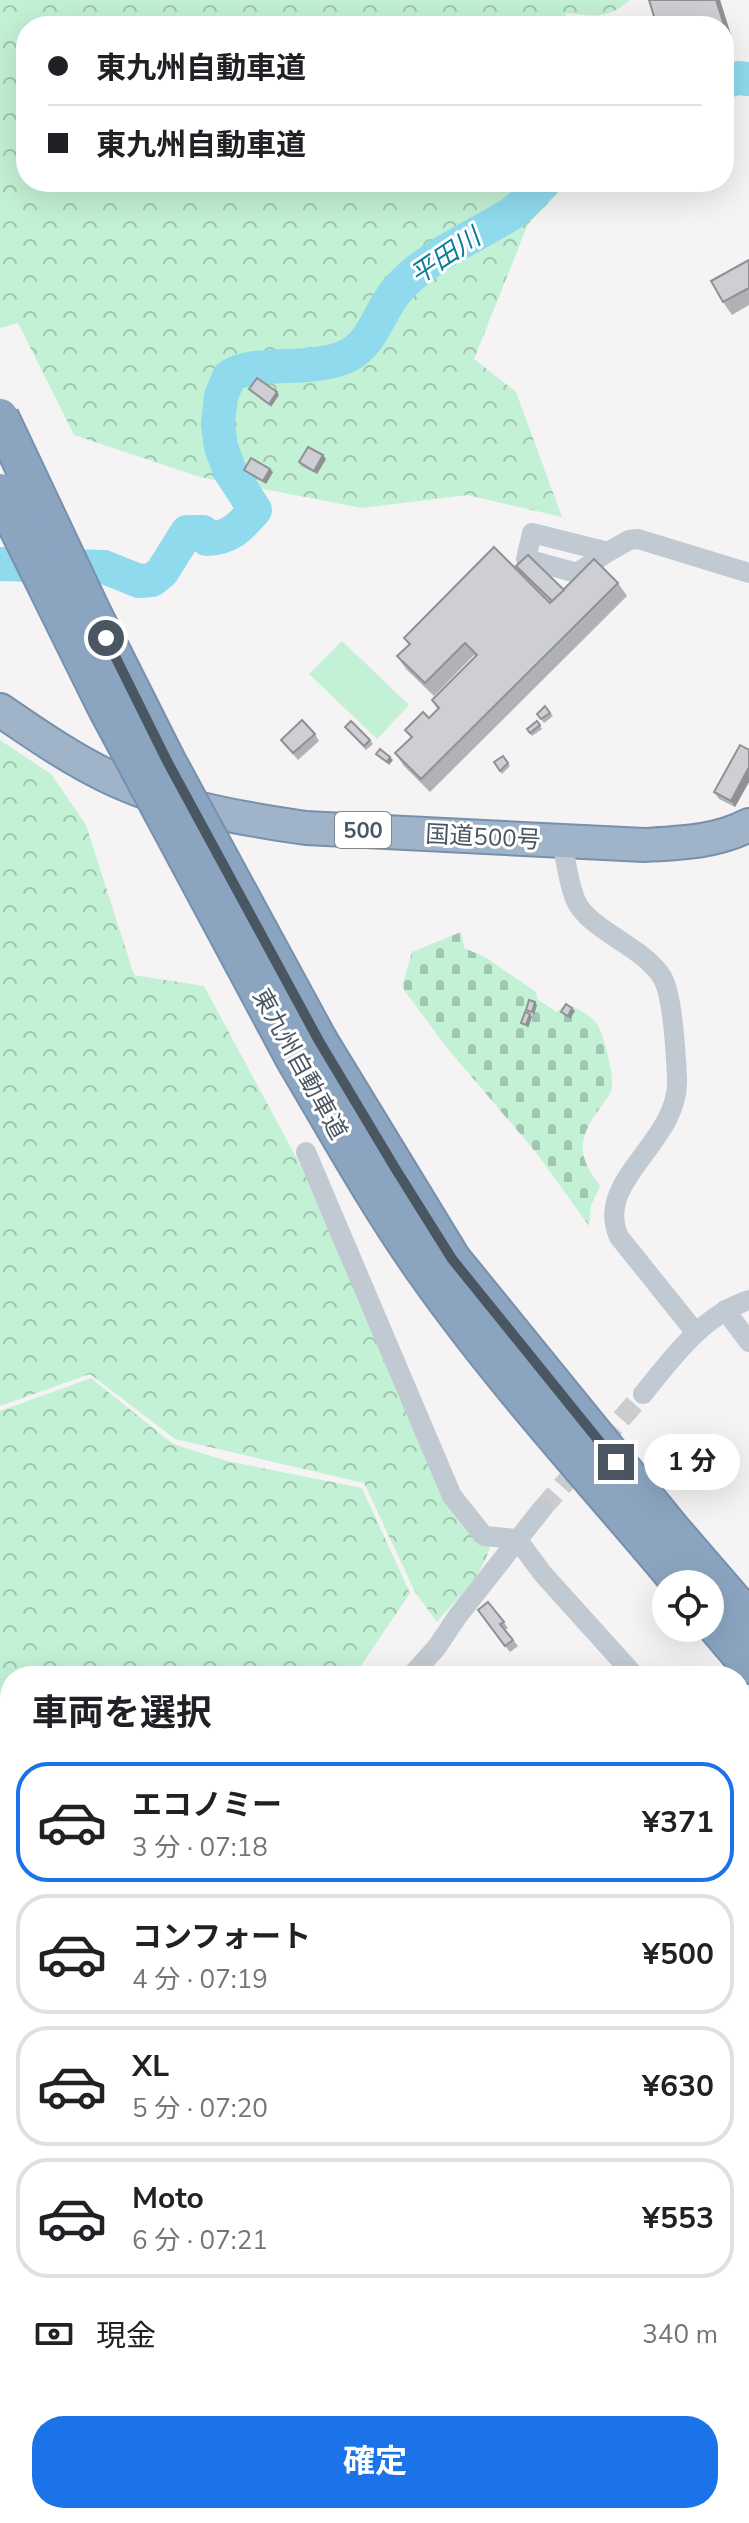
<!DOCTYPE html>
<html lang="ja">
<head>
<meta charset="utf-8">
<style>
	body { margin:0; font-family:"Nunito Sans","Noto Sans JP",sans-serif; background:#f2f2f2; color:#202124; height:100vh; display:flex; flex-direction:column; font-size:30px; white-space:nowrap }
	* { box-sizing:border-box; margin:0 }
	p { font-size:26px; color:#757577 }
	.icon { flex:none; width:44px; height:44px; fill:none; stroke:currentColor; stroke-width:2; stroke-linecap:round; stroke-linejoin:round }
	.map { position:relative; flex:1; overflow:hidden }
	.details { position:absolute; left:0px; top:1666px; width:750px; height:858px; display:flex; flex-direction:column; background:#fff; border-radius:32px 32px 0 0; box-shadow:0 8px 32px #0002 }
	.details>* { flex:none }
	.guide { position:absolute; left:16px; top:16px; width:718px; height:176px; border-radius:32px; box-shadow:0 8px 32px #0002; display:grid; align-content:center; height:176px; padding:0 32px; background:#fff }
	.controls { position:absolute; left:652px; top:1570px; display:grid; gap:16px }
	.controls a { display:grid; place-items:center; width:72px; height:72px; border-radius:50%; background:#fff; box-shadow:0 8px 32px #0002; font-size:40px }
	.end { position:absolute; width:36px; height:36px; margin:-18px; border:10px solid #4a5661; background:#fff; box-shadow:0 0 0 4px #fff }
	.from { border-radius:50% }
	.bubble { position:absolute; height:56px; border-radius:28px; background:#fff; box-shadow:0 8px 32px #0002; font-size:26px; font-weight:700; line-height:56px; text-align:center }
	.guide b { display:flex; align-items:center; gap:28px; height:76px; font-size:30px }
	.guide b+b { border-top:2px solid #e0e0e0 }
	.guide i { width:20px; height:20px; background:#202124 }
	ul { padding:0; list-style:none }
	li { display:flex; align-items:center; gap:24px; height:120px; margin:0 16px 12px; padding:0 16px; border:4px solid #e0e0e0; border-radius:32px }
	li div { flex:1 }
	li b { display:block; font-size:30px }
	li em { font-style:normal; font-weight:700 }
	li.active { border-color:#1a73e8 }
	li>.icon { width:72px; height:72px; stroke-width:1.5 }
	h2 { padding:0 32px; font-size:36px; line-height:96px }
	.pay { display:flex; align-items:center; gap:20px; height:88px; padding:0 32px; font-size:30px }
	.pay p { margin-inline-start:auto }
	.action { display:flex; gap:16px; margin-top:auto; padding:16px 32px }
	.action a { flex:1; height:92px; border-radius:32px; background:#1a73e8; color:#fff; font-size:32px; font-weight:700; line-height:92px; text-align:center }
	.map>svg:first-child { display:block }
	.grass { fill:url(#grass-tufts) }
	.forest { fill:url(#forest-crowns) }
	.cemetery { fill:url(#cemetery-stones) }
	.green { fill:#c3f1d5 }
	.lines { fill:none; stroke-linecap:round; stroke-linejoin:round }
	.river { stroke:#90daee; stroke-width:34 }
	.minor-tunnel { stroke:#caccce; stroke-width:20; stroke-dasharray:20 10; stroke-linecap:butt }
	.trunk-casing { stroke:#7690ad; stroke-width:36 }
	.motorway-casing { stroke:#7690ad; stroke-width:40 }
	.minor { stroke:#c1cad2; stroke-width:20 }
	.trunk { stroke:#9fb4c9; stroke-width:32 }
	.motorway { stroke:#8ba5c1; stroke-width:36 }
	.motorway-bridge-casing { stroke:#7690ad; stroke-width:40; stroke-linecap:butt }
	.motorway-bridge { stroke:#8ba5c1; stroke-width:36 }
	.wall { fill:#b0b2b7 }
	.shaded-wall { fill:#909195 }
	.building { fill:#cdcfd5; stroke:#909195; stroke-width:2 }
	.route { stroke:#4a5661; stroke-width:10 }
	.labels { text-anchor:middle; stroke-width:6; stroke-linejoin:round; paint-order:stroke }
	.shield { fill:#fff; stroke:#808990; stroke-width:2 }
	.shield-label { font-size:22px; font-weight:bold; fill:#4a5661 }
	.street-label { font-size:24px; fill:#4a5661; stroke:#fff }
	.water-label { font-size:26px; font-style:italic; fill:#0c7c9b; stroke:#fff }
</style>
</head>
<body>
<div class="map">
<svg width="749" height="2523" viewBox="0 0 749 2523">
	<defs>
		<pattern id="grass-tufts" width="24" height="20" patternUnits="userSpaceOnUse" patternTransform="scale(2)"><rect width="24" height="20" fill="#c3f1d5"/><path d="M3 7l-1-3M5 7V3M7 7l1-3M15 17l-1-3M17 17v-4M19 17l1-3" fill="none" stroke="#a0c6b0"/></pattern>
		<pattern id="forest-crowns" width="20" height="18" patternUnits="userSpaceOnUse" patternTransform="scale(2)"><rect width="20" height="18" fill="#c3f1d5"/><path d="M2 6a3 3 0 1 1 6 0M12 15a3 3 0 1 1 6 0" fill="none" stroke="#a0c6b0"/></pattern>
		<pattern id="cemetery-stones" width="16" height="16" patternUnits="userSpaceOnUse" patternTransform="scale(2)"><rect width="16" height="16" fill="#c3f1d5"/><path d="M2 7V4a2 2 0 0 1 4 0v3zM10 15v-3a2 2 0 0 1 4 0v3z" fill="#a0c6b0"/></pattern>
	</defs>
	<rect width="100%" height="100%" fill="#f5f3f3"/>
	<path class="grass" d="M749,2380V2523H427L428,2514H740Z"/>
	<g class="forest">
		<path d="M0,0H630C607,20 596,16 567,13L560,26H26V182H569L528,224L474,359L516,392L562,517L467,495L362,508L200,477L74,435L18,323L0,328Z"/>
		<path d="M0,740L51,774L86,825L134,975L204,986L296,1157L453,1480L490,1547C479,1582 460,1595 437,1622L415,1592L364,1483L175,1439L90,1374L0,1406Z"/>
		<path d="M91,1378L173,1444L227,1461L362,1488L410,1593L354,1676H10V1873L0,1865V1411Z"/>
		<path d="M740,1699L749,1710V2523H738L736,2514H740Z"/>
		<path d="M207,2514H392L402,2523H197Z"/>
	</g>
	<g class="cemetery">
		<path d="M461,932L464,948L485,957L536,992L537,999L557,1012L566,1003C577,1009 590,1014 597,1024C604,1035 616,1080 611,1091C608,1098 601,1106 597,1112C576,1142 579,1158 600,1186L591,1206L589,1226L538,1155L444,1044L402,987L412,952Z"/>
		<path d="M10,1937V2145L0,2150V1940Z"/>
	</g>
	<path class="green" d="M342,641L409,705L377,739L309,674Z"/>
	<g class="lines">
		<g class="river">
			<path d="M724,82L738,78L749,79"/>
			<path d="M0,564L104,567L139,581L152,580L162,572L187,532H203L207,539C231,538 240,527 255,510L230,471L221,447L218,424L221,396L229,377C251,359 313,373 347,356C374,343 379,310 398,289C428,255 471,239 509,215C522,207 533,193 544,182"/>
			<path d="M740,1900L749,1891"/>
			<path d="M313,2523L323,2514"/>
		</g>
		<path class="minor-tunnel" d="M542,1509L643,1394"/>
		<defs>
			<path id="trunk" d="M0,710C34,733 68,757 105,775C168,806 237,818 306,828L644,845C680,843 717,842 749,825"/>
			<g id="motorway">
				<path d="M319,1041L452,1259L673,1531L749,1619"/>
				<path d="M294,1058C337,1131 378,1205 427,1274C504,1383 596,1482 681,1584"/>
				<path d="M710,1619L749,1665"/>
			</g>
		</defs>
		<use href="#trunk" class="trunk-casing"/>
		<use href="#motorway" class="motorway-casing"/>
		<g class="minor">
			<path d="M608,552L577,573L526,559L532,533L608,552L629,540L638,539L749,573"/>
			<path d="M562,841C566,860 568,883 576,901C589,930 644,947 662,977C673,995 676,1056 677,1079C680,1142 593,1180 619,1237L696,1333"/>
			<path d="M306,1152L452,1496L484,1536L517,1539L543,1574L635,1676"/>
			<path d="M725,1310L749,1342"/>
			<path d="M643,1394C673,1357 703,1315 749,1300"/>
			<path d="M411,1676L437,1647L457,1617L542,1509"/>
			<path d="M740,1804L747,1812L749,1811"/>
			<path d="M0,1932L10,1929"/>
		</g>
		<use href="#trunk" class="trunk"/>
		<use href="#motorway" class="motorway"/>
		<defs>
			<g id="motorway-bridge">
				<path d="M0,417L93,614L167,761L319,1041"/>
				<path d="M0,492L106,707L294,1058"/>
			</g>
		</defs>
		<use href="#motorway-bridge" class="motorway-bridge-casing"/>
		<use href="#motorway-bridge" class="motorway-bridge"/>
	</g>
	<g class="wall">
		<path d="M649,0H720L731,35L724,37V26H657Z"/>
		<path d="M749,260V305L732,315L723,302Z"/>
		<path d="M326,459L317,474L301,466L299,462Z"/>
		<path d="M244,470L273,472L266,484L247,473Z"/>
		<path d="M516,566L564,590L618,583L627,596L430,792L404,766L395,753L411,738L405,730L429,718L438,710L432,700L476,657L474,655L434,696L406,669L397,656L409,645L404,638L550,603L551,602L521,573Z"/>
		<path d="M550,713L553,716L544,723L537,714Z"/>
		<path d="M537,721L542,729L532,736L527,729Z"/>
		<path d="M345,727L370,740L373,744L366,750Z"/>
		<path d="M315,734L319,741L298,760L281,740Z"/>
		<path d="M749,750V782L735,807L719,799L714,792Z"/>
		<path d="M503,756L510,766L502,774L494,762Z"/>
		<path d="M488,1602L508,1628L505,1630L518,1646L510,1652L478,1610Z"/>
	</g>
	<g class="shaded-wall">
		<path d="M716,0H720L731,35L724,25Z"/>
		<path d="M277,392L279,395L271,407L269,404Z"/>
		<path d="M323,455L326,459L317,474L314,471Z"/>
		<path d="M270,469L273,472L266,484L263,481Z"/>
		<path d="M390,757L393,760L389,765L387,762Z"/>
		<path d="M749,767V782L735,807L731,801Z"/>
		<path d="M535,1002L537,1005L534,1015L532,1012Z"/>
		<path d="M572,1008L575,1011L570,1019L568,1016Z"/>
		<path d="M530,1014L532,1017L528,1028L526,1025Z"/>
	</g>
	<g class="building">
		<path d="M649,0H716L724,25L657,26Z"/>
		<path d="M749,260V288L723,302L711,281Z"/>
		<path d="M257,378L277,392L269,404L249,389Z"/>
		<path d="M308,447L323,455L314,471L299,462Z"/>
		<path d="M251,458L270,469L263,481L244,470Z"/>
		<path d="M494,547L550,603L594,559L618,583L421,779L395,753L412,737L405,730L423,712L429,718L439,708L432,700L477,655L465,643L425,683L397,656L410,644L404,638Z"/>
		<path d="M528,555L564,590L552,601L516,566Z"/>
		<path d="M545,706L550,713L541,719L537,714Z"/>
		<path d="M302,720L315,734L293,753L281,740Z"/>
		<path d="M351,721L370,740L364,746L345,727Z"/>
		<path d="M537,721L540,725L530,733L527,729Z"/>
		<path d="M740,745L749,750V767L731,801L714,792Z"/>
		<path d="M380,749L390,757L387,762L376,754Z"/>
		<path d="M503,756L508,763L500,771L494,762Z"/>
		<path d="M529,1000L535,1002L532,1012L526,1010Z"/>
		<path d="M566,1004L572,1008L568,1016L561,1012Z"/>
		<path d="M525,1012L530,1014L526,1025L521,1023Z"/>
		<path d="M488,1602L504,1622L500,1624L513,1640L505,1646L478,1610Z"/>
	</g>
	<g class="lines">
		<path class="route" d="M106,638L167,761L319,1041L395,1168L452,1259L616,1462"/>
	</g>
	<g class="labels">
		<rect class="shield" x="335" y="812" width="56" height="36" rx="6"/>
		<g class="shield-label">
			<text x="363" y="838">500</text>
		</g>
		<g class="street-label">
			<text transform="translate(483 837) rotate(3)" y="8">国道500号</text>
			<text transform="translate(300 1064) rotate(61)" y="8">東九州自動車道</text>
		</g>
		<g class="water-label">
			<text transform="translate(445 256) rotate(-34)" y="9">平田川</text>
		</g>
	</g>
</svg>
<div class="controls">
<a><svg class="icon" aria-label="locate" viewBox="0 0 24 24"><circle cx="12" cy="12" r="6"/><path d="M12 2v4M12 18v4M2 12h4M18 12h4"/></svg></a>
</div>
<i class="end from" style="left:106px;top:638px"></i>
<i class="end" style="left:616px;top:1462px"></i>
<div class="bubble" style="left:644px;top:1434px;width:96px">1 分</div>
<div class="guide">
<b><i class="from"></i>東九州自動車道</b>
<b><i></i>東九州自動車道</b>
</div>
<section class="details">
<h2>車両を選択</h2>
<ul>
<li class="active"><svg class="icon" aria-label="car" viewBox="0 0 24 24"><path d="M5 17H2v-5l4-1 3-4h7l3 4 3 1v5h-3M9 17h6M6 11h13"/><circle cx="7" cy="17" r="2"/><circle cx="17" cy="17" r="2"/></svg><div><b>エコノミー</b><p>3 分 · 07:18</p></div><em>¥371</em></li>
<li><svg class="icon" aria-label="car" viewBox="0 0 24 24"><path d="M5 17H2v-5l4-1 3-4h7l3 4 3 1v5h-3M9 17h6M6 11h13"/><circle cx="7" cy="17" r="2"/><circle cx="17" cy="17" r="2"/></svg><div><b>コンフォート</b><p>4 分 · 07:19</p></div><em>¥500</em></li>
<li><svg class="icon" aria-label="car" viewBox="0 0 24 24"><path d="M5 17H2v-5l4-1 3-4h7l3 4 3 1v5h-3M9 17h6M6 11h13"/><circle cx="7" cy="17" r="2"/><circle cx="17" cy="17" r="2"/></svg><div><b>XL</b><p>5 分 · 07:20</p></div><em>¥630</em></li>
<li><svg class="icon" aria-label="car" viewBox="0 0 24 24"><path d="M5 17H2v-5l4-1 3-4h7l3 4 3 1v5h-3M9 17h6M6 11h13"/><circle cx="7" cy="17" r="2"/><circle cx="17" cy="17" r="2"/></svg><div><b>Moto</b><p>6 分 · 07:21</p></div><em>¥553</em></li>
</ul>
<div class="pay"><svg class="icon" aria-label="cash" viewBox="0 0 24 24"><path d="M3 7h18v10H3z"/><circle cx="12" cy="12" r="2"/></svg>現金<p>340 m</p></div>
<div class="action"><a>確定</a></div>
</section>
</div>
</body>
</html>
